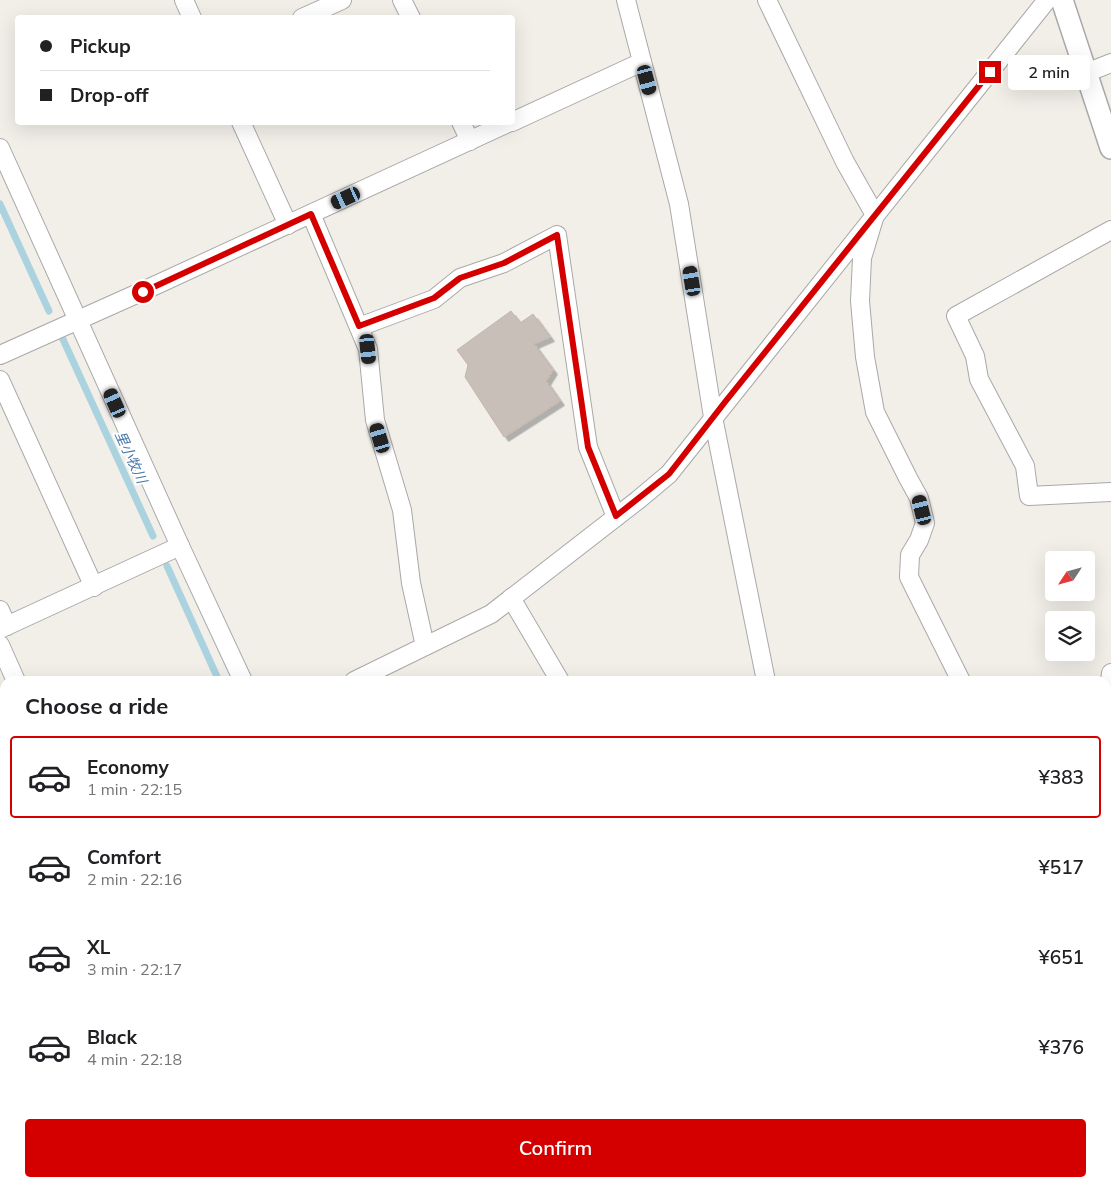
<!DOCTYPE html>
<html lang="en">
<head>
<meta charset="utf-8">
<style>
	body { margin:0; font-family:Mulish,"Noto Sans JP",sans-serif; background:#f2f2f2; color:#202124; height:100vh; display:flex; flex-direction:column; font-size:19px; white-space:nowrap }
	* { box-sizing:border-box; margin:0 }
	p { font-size:16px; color:#757577 }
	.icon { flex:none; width:28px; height:28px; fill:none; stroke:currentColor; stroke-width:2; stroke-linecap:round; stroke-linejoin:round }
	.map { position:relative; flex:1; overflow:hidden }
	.drawer { position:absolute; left:0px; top:676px; width:1111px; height:511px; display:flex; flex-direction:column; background:#fff; border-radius:15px 15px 0 0; box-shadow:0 5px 20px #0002 }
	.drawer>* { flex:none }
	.top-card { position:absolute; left:15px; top:15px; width:500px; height:110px; border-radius:5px; box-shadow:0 5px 20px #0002; display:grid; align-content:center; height:110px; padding:0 25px; background:#fff }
	.needle { width:32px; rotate:234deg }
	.buttons { position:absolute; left:1045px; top:551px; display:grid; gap:10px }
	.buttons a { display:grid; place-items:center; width:50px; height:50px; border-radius:5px; background:#fff; box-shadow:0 5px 20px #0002; font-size:25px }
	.end { position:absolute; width:22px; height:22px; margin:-11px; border:6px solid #d40000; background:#fff; box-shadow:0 0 0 2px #fff }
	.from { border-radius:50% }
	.bubble { position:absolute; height:35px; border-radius:5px; background:#fff; box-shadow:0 5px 20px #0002; font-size:16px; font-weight:600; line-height:35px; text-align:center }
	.car { position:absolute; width:15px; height:30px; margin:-15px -8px; border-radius:6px; box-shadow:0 0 4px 1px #0007; background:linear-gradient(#222 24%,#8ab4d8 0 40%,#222 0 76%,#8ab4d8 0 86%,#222 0) }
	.top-card b { display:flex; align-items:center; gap:18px; height:48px; font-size:19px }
	.top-card b+b { border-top:1px solid #e0e0e0 }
	.top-card i { width:12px; height:12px; background:#202124 }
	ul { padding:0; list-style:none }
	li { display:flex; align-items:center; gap:15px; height:82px; margin:0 10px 8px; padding:0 15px; border:2px solid transparent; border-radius:5px }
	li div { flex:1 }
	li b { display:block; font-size:19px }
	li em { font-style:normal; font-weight:600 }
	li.current { border-color:#d40000 }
	li>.icon { width:45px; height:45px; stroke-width:1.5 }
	h2 { padding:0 25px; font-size:22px; line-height:60px }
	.button { display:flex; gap:10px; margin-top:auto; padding:10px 25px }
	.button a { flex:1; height:58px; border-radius:5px; background:#d40000; color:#fff; font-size:20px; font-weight:600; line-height:58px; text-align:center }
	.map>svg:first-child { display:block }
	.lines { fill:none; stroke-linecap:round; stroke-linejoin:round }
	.stream { stroke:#aad3df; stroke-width:7 }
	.building { fill:#c7bfb8; stroke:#c4b6ab; filter:url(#shadow) }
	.minor-casing { stroke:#a9a9a9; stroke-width:20 }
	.tertiary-casing { stroke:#a9a9a9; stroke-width:24 }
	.secondary-casing { stroke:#707d05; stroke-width:26 }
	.minor { stroke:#fff; stroke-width:18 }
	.tertiary { stroke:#fff; stroke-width:21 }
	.secondary { stroke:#f7fabf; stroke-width:24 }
	.route { stroke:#d40000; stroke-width:6 }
	.labels { text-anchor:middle; stroke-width:4; stroke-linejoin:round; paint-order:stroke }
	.water-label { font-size:14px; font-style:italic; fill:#4a7aab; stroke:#fff }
</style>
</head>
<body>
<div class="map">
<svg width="1111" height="1187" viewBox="0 0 1111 1187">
	<defs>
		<filter id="shadow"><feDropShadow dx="4.5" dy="4.5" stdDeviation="0" flood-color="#0004"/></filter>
	</defs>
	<rect width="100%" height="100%" fill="#f2efe9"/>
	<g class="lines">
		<g class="stream">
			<path d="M0,204L49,311"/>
			<path d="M61,335L153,536"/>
			<path d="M167,566L219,681"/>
			<path d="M454,1182L456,1187"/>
		</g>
	</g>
	<path class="building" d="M511,311L520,323L533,314L550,337L534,344L553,370L546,381L560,401L504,437L465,377L468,365L457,350Z"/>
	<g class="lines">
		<defs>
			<g id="minor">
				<path d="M184,0L192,18"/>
				<path d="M402,0L411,18"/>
				<path d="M626,0L679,204L713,417L766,681"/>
				<path d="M767,0L845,162L875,215L862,258L860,301L865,357L875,412L908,478L919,498L925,523L919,540L910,555L909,577L961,681"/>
				<path d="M302,18L342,0"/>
				<path d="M1086,73L1111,63"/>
				<path d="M241,122L288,225"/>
				<path d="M461,122L470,141"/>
				<path d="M512,122L642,62"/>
				<path d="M0,148L180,546L243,681"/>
				<path d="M311,214L368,349L375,420L402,510L411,583L425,646"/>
				<path d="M1111,230L956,316L975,356L979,379L1025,466L1029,496L1111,492"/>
				<path d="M359,327L434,299L460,278L504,263L557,235L588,447L616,517"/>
				<path d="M0,355L143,291L510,122"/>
				<path d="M0,380L94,587"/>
				<path d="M511,598L560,681"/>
				<path d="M0,610L7,626"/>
				<path d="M0,629L180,546"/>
				<path d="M0,645L16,681"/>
				<path d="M354,681L491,614L638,500L669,474L1047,0"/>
				<path d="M1106,716L1111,673"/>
				<path d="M1106,933L1111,931"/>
				<path d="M1106,1035L1111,1057"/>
				<path d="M266,1182L268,1187"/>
				<path d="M338,1182L340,1187"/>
				<path d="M474,1182L476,1187"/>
				<path d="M586,1182L588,1187"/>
				<path d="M920,1182L922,1187"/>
				<path d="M1025,1182L1028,1187"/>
				<path d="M103,1187L106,1182"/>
				<path d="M694,1187L708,1182"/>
				<path d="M874,1187L881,1182"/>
			</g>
			<g id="tertiary">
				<path d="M1062,0L1111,148"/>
				<path d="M1106,728L1111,727"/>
				<path d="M0,1005L5,1004"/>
			</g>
			<path id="secondary" d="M1086,1187L1094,1182"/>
		</defs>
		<use href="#minor" class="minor-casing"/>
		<use href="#tertiary" class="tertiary-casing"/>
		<use href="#secondary" class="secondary-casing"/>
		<use href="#minor" class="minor"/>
		<use href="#tertiary" class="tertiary"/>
		<use href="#secondary" class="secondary"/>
	</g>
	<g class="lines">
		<path class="route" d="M143,292L311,214L359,326L434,298L460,278L504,263L557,235L588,447L616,516L669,474L725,402L990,72"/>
	</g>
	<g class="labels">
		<g class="water-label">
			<text transform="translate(131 457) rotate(65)" y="5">里小牧川</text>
		</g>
	</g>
</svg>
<div class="buttons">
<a><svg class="needle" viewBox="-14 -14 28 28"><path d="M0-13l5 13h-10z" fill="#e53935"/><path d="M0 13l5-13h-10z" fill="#757577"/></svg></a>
<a><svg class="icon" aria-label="layers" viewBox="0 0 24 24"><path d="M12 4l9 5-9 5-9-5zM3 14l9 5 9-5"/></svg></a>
</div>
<i class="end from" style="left:143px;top:292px"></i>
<i class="end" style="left:990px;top:72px"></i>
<div class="bubble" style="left:1008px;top:55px;width:82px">2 min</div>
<i class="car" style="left:647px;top:80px;rotate:165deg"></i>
<i class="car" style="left:346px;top:198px;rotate:245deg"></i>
<i class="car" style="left:692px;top:281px;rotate:351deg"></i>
<i class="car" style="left:368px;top:349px;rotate:174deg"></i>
<i class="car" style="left:115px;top:403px;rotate:336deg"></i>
<i class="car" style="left:380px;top:438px;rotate:343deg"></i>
<i class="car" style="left:922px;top:510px;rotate:346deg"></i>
<div class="top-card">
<b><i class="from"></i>Pickup</b>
<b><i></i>Drop-off</b>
</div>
<section class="drawer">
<h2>Choose a ride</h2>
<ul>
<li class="current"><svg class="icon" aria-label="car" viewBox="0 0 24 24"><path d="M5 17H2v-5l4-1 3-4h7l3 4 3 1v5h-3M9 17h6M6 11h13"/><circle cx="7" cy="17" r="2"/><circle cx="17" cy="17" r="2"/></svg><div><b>Economy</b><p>1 min · 22:15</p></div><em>¥383</em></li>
<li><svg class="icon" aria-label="car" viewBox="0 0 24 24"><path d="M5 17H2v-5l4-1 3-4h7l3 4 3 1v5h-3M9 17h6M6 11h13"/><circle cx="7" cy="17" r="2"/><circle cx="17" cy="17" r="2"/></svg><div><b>Comfort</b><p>2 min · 22:16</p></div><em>¥517</em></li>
<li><svg class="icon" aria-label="car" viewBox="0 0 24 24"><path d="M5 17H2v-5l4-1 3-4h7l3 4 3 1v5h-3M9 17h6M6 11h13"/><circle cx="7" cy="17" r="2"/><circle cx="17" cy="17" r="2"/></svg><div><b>XL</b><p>3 min · 22:17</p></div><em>¥651</em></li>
<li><svg class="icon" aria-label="car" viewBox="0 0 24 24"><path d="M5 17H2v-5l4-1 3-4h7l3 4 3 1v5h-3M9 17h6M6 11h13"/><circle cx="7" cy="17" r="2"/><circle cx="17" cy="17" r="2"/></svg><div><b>Black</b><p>4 min · 22:18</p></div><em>¥376</em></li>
</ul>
<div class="button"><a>Confirm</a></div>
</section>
</div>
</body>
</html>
